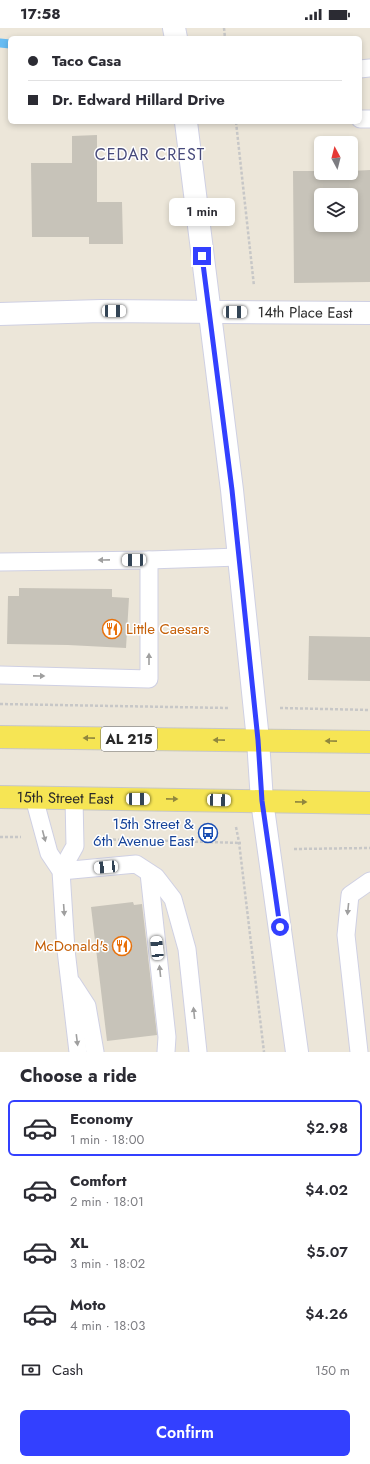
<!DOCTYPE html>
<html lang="en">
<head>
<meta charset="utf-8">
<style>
	body { margin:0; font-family:Jost,sans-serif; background:#f2f2f3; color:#2b2b33; height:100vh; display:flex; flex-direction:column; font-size:15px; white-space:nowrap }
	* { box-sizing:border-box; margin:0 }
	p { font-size:13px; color:#7c7c81 }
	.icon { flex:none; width:22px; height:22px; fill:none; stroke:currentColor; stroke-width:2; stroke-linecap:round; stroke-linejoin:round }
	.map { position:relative; height:1024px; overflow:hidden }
	.sheet { display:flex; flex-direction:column; background:#fff; flex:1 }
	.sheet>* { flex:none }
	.banner { position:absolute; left:8px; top:8px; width:354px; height:88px; border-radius:6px; box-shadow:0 2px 6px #0003; display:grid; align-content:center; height:88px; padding:0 20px; background:#fff }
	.needle { width:26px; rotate:353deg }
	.fabs { position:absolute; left:314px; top:108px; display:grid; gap:8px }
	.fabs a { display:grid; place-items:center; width:44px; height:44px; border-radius:6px; background:#fff; box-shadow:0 2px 6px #0003; font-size:20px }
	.end { position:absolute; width:18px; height:18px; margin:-9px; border:5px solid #3340ff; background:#fff; box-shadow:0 0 0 2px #fff }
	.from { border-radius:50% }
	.bubble { position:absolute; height:28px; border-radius:6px; background:#fff; box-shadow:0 2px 6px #0003; font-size:13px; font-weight:600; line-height:28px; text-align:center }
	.car { position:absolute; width:12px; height:24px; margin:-12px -6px; border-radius:5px; box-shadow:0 0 3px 1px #0007; background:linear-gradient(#fff 24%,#345 0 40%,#fff 0 76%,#345 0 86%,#fff 0) }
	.banner b { display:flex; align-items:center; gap:14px; height:38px; font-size:15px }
	.banner b+b { border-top:1px solid #e1e1e2 }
	.banner i { width:10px; height:10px; background:#2b2b33 }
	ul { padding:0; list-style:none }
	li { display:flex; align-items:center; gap:12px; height:56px; margin:0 8px 6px; padding:0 12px; border:2px solid transparent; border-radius:6px }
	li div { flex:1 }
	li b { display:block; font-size:15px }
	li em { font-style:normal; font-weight:600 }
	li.current { border-color:#3340ff }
	li>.icon { width:36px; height:36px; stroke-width:1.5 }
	h2 { padding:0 20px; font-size:18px; line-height:48px }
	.pay { display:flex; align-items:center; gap:10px; height:44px; padding:0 20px; font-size:15px }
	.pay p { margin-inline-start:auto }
	.cta { display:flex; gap:8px; margin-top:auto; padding:8px 20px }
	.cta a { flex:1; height:46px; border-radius:6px; background:#3340ff; color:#fff; font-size:16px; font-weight:600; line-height:46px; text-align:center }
	.status { display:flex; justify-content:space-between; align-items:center; height:28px; padding:0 20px; background:#fff; direction:ltr }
	.status svg { height:11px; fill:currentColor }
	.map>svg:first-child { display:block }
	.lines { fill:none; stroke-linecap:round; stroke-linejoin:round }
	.stream { stroke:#67bcf3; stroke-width:9 }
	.building { fill:#c7c3b9; fill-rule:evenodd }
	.lane-casing { stroke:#cfd0e3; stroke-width:19 }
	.street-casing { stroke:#cfd0e3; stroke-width:24 }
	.secondary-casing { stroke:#cfd0e3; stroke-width:24 }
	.primary-casing { stroke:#c7c7c7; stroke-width:24 }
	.path { stroke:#c7c7c7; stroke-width:2.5; stroke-dasharray:3 2; stroke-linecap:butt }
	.lane { stroke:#fff; stroke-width:17 }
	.street { stroke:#fff; stroke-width:22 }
	.secondary { stroke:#fff; stroke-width:22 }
	.primary { stroke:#f6e554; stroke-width:22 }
	.oneway { fill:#9f9f9f }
	.oneway2 { fill:#90873e }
	.route { stroke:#3340ff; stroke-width:5 }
	.labels { text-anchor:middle; stroke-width:3; stroke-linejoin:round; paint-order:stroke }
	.shield { fill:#fff; stroke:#696969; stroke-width:1 }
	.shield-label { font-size:14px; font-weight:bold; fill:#292929 }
	.street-label { font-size:15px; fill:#292929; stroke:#fff }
	.food-label { font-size:15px; fill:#c56008; stroke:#fff; text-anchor:start }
	.transit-label { font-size:15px; fill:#164399; stroke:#fff; text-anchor:end }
	.neighbourhood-label { font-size:16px; letter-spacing:1px; fill:#474a7b; stroke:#fff }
</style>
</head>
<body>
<div class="status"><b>17:58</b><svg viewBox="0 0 49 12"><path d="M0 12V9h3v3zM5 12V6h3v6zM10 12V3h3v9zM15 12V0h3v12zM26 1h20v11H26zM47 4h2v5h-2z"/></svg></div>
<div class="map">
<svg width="370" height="1024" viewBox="0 0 370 1024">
	<rect width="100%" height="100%" fill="#ece6d9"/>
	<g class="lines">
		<path class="stream" d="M0,15L10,16"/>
	</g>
	<g class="building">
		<path d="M97,107V174H122L123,216H89V209H32L31,135H72V108Z"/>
		<path d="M370,142V254L294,255L293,143H321V145H351V143ZM321,167H351V197H321Z"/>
		<path d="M19,560L112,561V569L129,570L126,620L68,617L7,616L8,568H19Z"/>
		<path d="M309,608L370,609V653L308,652Z"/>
		<path d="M133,874L134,877L142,876L157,1007L107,1013L91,879Z"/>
	</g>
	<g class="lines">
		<defs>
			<g id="lane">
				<path d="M360,41L370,40"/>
				<path d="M360,91H370"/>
				<path d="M149,532L239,529"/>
				<path d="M0,534L149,532V651L0,647"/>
				<path d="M34,770L49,825L61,843L66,922L78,1024"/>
				<path d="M61,843L136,836L156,849L173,871L187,921L198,1024"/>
				<path d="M61,843L75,818L74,770"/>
				<path d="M149,845L167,1009L166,1024"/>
				<path d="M72,955L87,978L95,1024"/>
				<path d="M359,1024L346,907L350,867L370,853"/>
			</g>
			<g id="street">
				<path id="s1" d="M0,286L101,283L370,285"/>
				<path d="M262,773L297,1024"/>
			</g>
			<g id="secondary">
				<path d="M174,0L176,10"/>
				<path d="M186,94L232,462L258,712L262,773"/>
			</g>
			<g id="primary">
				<path d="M0,709L370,714"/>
				<path id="s2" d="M0,769L370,775"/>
			</g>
		</defs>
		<use href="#lane" class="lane-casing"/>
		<use href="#street" class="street-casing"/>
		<use href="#secondary" class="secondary-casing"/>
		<use href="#primary" class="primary-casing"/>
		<g class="path">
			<path d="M224,0L225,10"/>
			<path d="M236,94L254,258"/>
			<path d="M0,676L229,680"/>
			<path d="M280,680L370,682"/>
			<path d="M236,799L239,814L264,1024"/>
			<path d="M0,809H21"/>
			<path d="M98,811L125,812"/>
			<path d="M140,812L241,815"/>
			<path d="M294,821L370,820"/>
		</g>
		<use href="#lane" class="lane"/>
		<use href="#street" class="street"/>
		<use href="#secondary" class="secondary"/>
		<use href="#primary" class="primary"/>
	</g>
	<defs><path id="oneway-solid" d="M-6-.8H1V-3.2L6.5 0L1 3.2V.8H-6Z"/></defs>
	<g class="oneway">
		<use href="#oneway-solid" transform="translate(104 532) rotate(179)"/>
		<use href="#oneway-solid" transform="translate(149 631) rotate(-90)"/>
		<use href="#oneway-solid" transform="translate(39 648) rotate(1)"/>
		<use href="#oneway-solid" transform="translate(44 808) rotate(75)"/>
		<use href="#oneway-solid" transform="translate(348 881) rotate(96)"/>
		<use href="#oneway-solid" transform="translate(64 882) rotate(86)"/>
		<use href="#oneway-solid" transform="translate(160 943) rotate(-96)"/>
		<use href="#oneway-solid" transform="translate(194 985) rotate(-96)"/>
		<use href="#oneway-solid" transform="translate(77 1012) rotate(83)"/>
	</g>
	<g class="oneway2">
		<use href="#oneway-solid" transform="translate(89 710) rotate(-179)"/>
		<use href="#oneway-solid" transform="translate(219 712) rotate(-179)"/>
		<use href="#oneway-solid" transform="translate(331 713) rotate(-179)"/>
		<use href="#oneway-solid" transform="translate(172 771) rotate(1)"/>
		<use href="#oneway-solid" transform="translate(301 774) rotate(1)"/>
	</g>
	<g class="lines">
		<path class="route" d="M202,228L232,462L258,712L262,773L280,899"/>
	</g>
	<defs>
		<symbol id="restaurant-ring" viewBox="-11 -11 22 22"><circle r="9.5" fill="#fff" stroke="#e8710a" stroke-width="1.5"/><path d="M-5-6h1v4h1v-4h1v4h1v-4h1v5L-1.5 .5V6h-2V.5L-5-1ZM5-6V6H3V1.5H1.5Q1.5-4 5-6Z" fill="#e8710a"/></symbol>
		<symbol id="bus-ring" viewBox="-11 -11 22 22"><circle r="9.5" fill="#fff" stroke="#1a4fb4" stroke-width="1.5"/><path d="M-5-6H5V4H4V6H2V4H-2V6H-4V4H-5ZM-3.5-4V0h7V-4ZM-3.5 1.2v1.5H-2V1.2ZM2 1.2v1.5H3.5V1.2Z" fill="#1a4fb4"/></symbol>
	</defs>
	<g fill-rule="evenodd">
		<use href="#restaurant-ring" x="101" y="590" width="22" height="22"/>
		<use href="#bus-ring" x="197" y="794" width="22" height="22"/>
		<use href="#restaurant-ring" x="111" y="907" width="22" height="22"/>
	</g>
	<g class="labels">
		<rect class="shield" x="101" y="699" width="56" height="24" rx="3"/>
		<g class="shield-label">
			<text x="129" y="716">AL 215</text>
		</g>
		<g class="street-label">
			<text dy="5" stroke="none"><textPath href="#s1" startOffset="305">14th Place East</textPath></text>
			<text dy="5" stroke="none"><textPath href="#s2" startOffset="65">15th Street East</textPath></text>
		</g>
		<g class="food-label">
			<text x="126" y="606">Little Caesars</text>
			<text x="108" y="923" text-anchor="end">McDonald's</text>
		</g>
		<g class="transit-label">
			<text x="194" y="801">15th Street &amp;<tspan x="194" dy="17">6th Avenue East</tspan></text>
		</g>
		<g class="neighbourhood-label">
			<text x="150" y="132">CEDAR CREST</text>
		</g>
	</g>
</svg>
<div class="fabs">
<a><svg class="needle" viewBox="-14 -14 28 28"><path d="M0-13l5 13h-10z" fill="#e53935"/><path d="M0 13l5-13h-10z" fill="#7c7c81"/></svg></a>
<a><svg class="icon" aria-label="layers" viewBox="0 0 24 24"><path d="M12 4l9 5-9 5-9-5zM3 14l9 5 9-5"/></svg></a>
</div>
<i class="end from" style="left:280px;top:899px"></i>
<i class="end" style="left:202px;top:228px"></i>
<div class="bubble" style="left:169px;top:170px;width:66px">1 min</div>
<i class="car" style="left:114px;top:283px;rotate:90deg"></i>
<i class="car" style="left:235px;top:284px;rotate:90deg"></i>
<i class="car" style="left:134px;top:532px;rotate:269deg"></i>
<i class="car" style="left:138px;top:771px;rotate:91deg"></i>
<i class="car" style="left:219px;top:772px;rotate:92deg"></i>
<i class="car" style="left:106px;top:839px;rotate:265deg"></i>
<i class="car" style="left:157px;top:920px;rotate:354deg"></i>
<div class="banner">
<b><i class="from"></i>Taco Casa</b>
<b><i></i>Dr. Edward Hillard Drive</b>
</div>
</div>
<section class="sheet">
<h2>Choose a ride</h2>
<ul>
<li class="current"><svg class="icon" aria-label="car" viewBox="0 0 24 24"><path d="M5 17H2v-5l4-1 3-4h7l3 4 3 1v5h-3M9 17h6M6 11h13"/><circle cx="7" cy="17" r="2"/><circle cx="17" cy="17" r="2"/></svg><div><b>Economy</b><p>1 min · 18:00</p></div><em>$2.98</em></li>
<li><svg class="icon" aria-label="car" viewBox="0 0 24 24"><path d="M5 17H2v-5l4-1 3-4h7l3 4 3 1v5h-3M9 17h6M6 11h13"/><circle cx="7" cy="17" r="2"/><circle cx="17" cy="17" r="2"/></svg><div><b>Comfort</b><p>2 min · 18:01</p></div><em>$4.02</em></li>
<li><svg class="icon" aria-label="car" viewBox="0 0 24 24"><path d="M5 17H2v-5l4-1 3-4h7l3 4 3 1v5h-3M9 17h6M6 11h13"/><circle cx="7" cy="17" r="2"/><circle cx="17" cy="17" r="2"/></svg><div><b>XL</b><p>3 min · 18:02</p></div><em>$5.07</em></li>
<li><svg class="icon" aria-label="car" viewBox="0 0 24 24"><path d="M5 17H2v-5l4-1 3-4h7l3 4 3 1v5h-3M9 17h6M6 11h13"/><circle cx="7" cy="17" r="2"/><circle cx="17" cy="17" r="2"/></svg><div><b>Moto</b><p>4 min · 18:03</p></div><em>$4.26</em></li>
</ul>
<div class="pay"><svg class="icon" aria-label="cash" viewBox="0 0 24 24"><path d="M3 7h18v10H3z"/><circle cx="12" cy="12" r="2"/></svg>Cash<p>150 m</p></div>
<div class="cta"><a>Confirm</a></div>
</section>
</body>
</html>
